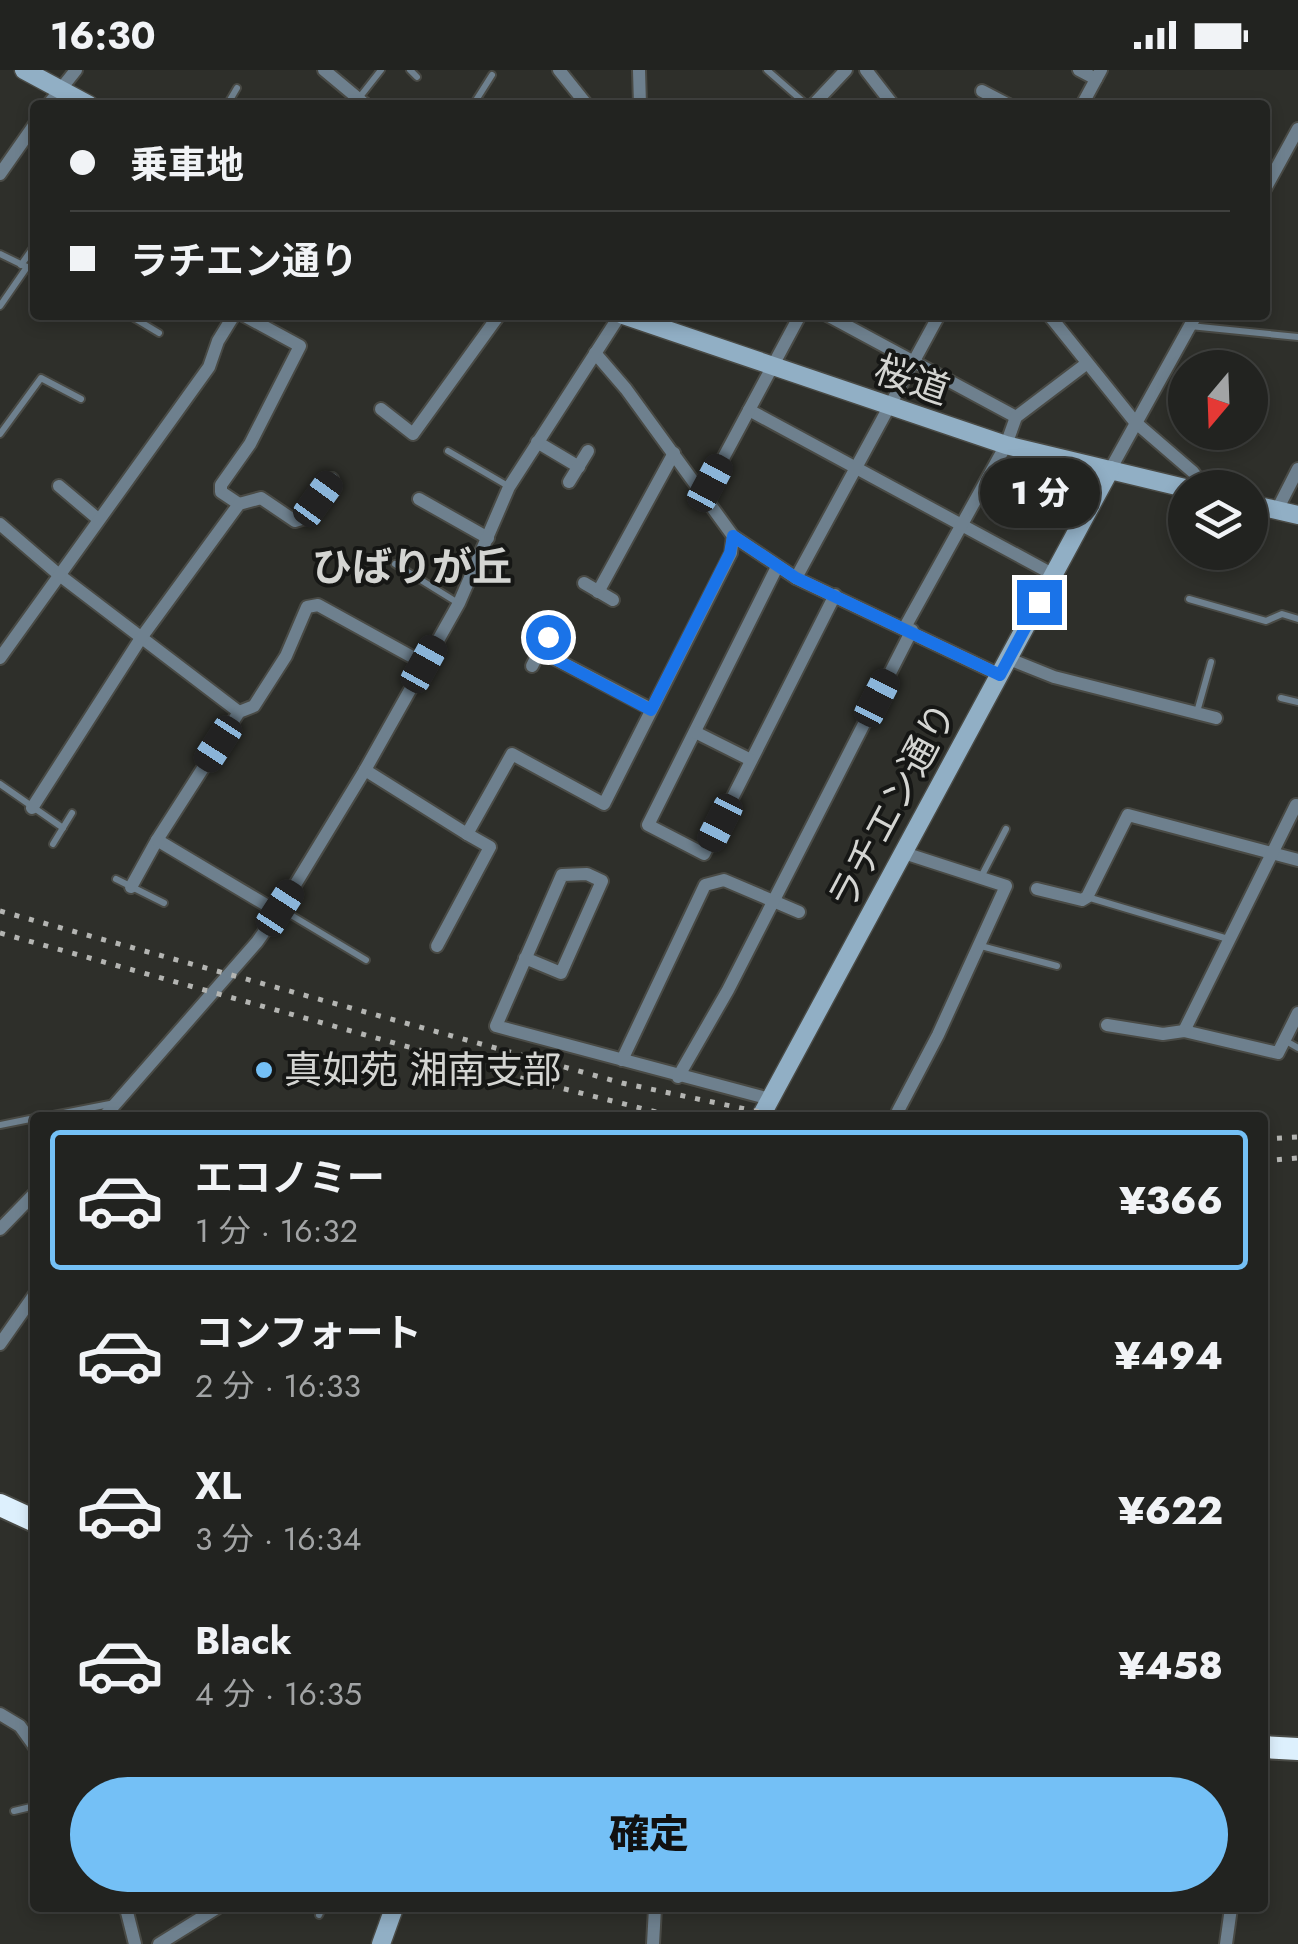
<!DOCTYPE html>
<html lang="ja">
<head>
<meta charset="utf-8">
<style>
	body { margin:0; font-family:Jost,"Noto Sans JP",sans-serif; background:#2a2b29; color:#f1f3f6; height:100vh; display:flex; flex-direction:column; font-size:38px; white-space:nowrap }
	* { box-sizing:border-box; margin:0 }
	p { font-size:32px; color:#a2a4a5 }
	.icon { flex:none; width:55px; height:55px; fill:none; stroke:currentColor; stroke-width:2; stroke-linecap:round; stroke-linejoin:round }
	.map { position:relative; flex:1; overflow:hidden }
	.panel { position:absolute; left:30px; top:1042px; width:1238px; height:800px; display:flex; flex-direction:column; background:#222320; border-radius:10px; box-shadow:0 5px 15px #0003,0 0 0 2px #3f403e }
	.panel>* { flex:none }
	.guide { position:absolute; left:30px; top:30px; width:1240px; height:220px; border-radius:10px; box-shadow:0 5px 15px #0003,0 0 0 2px #3f403e; display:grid; align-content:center; height:220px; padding:0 40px; background:#222320 }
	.needle { width:65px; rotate:199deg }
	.buttons { position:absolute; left:1168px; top:280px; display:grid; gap:20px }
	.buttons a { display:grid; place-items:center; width:100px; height:100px; border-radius:50%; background:#222320; box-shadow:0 5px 15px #0003,0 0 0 2px #3f403e; font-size:50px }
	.end { position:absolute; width:45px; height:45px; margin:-22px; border:12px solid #1a73e8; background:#fff; box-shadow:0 0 0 5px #fff }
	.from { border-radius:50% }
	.bubble { position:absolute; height:70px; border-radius:35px; background:#222320; box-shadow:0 5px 15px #0003,0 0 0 2px #3f403e; font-size:32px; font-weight:800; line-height:70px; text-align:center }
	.car { position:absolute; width:30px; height:60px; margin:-30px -15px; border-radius:12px; box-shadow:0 0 8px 2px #0007; background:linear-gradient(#222 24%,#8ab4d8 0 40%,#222 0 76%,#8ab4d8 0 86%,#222 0) }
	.guide b { display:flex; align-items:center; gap:35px; height:95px; font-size:38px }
	.guide b+b { border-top:2px solid #3f403e }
	.guide i { width:25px; height:25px; background:#f1f3f6 }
	ul { padding:18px 0 0; list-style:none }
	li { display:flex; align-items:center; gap:30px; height:140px; margin:0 20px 15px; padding:0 20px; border:5px solid transparent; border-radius:10px }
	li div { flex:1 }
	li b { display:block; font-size:38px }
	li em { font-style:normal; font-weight:800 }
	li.current { border-color:#74c0f6 }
	li>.icon { width:90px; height:90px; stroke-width:1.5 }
	.cta { display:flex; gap:20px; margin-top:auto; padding:20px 40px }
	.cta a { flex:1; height:115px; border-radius:60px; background:#74c0f6; color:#111; font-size:40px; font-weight:800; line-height:115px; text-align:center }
	.status { display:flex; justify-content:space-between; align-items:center; height:70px; padding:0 50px; background:#222320; direction:ltr }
	.status svg { height:28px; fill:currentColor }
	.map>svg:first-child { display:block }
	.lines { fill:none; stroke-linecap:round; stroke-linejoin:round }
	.lane-casing { stroke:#494a45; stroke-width:10 }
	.street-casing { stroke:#494a45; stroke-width:16 }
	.secondary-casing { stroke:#494a45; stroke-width:21 }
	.highway-casing { stroke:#494a45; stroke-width:26 }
	.lane { stroke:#6e808e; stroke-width:6 }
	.street { stroke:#6e808e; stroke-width:12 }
	.secondary { stroke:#91afc5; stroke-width:18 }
	.highway { stroke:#ddf0fd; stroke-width:22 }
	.rail { stroke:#b4b5b2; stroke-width:5; stroke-dasharray:5 10; stroke-linecap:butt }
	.route { stroke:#1a73e8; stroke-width:12 }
	.poi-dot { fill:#74c0f6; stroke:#161715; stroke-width:4 }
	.labels { text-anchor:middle; stroke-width:8; stroke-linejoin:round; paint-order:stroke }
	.street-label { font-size:38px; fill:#d4d5d2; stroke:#161715 }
	.poi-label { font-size:38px; fill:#d4d5d2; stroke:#161715; text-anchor:start }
	.neighbourhood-label { font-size:40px; font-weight:bold; fill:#d4d5d2; stroke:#161715 }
</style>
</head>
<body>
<div class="status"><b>16:30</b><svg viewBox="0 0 49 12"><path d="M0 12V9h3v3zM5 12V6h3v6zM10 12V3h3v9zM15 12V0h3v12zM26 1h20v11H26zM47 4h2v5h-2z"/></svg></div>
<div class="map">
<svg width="1298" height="1874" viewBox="0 0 1298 1874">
	<rect width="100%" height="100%" fill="#2e2f2a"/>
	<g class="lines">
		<defs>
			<g id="lane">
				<path d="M410,0L417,7"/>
				<path d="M767,0L807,35"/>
				<path d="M359,28L381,0"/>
				<path d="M227,35L237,18"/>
				<path d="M473,35L492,5"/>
				<path d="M0,184L35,201"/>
				<path d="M21,195L35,175"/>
				<path d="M0,236L27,197"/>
				<path d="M129,245L159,263"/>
				<path d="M1190,256L1298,267"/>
				<path d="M0,364L41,308L81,329"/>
				<path d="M448,381L508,416"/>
				<path d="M395,494L458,533"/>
				<path d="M1189,529L1266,551L1282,544L1298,549"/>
				<path d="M1281,628L1298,632"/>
				<path d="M1197,642L1211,592"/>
				<path d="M0,714L63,758"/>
				<path d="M53,774L72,743"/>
				<path d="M981,807L1006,759"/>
				<path d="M116,809L164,833"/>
				<path d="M1087,827L1228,869"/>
				<path d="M281,839L366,890"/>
				<path d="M981,876L1057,896"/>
				<path d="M1286,971L1298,978"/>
				<path d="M38,1048L115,1033"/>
				<path d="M0,1055L35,1048"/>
				<path d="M14,1741L35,1736"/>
				<path d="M319,1845L322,1838"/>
			</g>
			<g id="street">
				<path d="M324,0L366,35"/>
				<path d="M559,0L587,35"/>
				<path d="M639,0L640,35"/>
				<path d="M866,0L893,35"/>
				<path d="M1079,0L1096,9"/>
				<path d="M982,21L1009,35"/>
				<path d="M48,35L76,0"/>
				<path d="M813,35L846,0"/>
				<path d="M1082,35L1101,0"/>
				<path d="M0,104L35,54"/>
				<path d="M1265,119L1298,59"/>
				<path d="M827,245L1016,347"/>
				<path d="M1049,245L1135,352L1193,402L1205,418"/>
				<path d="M381,339L413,364L499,245"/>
				<path d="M749,340L1054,505"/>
				<path d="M537,372L579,397"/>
				<path d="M1110,400L1196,245"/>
				<path d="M569,412L588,381"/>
				<path d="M59,416L98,449"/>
				<path d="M704,424L800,245"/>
				<path d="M419,429L488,468"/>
				<path d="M239,434L221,422V415L250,374L300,276L243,245"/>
				<path d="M1277,440L1298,399"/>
				<path d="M0,454L58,504L239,642"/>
				<path d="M733,466L796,508L1000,605"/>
				<path d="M777,497L648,755L704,784L835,525"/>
				<path d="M796,508L939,245"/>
				<path d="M584,513L613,530"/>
				<path d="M598,522L674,383"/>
				<path d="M905,557L1006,375L1016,347L1086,294"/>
				<path d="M540,581L651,639"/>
				<path d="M0,588L209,297L218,271L234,245"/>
				<path d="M1009,589L1054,607L1216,648"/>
				<path d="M532,596L547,567"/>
				<path d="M695,662L751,690"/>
				<path d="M365,700L467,764L512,684L604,734L731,483L733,466L626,319L595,283"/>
				<path d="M32,738L141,568L239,434L261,428L295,451L305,448L332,409"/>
				<path d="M131,817L157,770"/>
				<path d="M1037,819L1082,830L1087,827L1128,745L1298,790"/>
				<path d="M278,842L157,770L239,642L254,636L286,586L307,537L318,535L425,594"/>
				<path d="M437,876L490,777L467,764"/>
				<path d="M525,888L561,903L602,811L587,804L562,805L496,956L770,1029"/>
				<path d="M1107,955L1163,964L1184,961L1278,983L1298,943"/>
				<path d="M1184,961L1296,735"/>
				<path d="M622,990L705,815L724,810L799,842"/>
				<path d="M678,1007L728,920L912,560"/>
				<path d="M898,1041L938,965L1006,816L904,783"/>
				<path d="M103,1048L257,872L281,838L365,700L459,533L509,417L620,245"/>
				<path d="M0,1159L35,1123"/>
				<path d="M0,1274L35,1224"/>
				<path d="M0,1644L20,1656L35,1677"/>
				<path d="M126,1838L135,1874"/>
				<path d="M159,1874L217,1838"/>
				<path d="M653,1874L655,1838"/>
				<path d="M1226,1874L1231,1838"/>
			</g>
			<g id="secondary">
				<path d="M24,0L89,35"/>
				<path d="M623,245L1006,375L1185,418"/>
				<path d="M1250,434L1298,445"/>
				<path d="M760,1048L1110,400"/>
				<path d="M381,1874L394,1838"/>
			</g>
			<g id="highway">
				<path d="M0,1435L35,1451"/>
				<path d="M1262,1677L1298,1679"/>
			</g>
		</defs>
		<use href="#lane" class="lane-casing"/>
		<use href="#street" class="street-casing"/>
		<use href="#secondary" class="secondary-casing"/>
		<use href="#highway" class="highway-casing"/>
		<use href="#lane" class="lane"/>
		<use href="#street" class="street"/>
		<use href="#secondary" class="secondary"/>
		<use href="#highway" class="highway"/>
		<g class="rail">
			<path d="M0,841L622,1013L788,1048"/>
			<path d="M0,863L509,1005L680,1048"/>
			<path d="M1262,1069L1298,1067"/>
			<path d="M1262,1091L1298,1088"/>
		</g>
	</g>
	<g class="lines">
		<path class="route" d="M548,567L540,581L651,640L730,483L733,466L796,508L1000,605L1039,532"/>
	</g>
	<circle class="poi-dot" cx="264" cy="1000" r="10"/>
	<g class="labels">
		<g class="street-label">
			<text transform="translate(912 310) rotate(19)" y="13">桜道</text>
			<text transform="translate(892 736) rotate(-62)" y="13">ラチエン通り</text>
		</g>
		<g class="poi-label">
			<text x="284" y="1013">真如苑 湘南支部</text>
		</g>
		<g class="neighbourhood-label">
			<text x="412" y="511">ひばりが丘</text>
		</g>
	</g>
</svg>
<div class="buttons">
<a><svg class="needle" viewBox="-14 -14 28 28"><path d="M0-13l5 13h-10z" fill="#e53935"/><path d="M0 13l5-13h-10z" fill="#a2a4a5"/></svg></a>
<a><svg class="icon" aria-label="layers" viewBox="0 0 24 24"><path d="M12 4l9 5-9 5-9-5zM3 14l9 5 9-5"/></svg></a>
</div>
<i class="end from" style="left:548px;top:567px"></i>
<i class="end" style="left:1039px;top:532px"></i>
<div class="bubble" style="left:980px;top:388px;width:120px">1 分</div>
<i class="car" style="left:710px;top:413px;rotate:28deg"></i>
<i class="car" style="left:318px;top:429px;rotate:36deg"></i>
<i class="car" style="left:424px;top:594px;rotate:29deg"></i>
<i class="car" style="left:877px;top:628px;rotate:27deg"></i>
<i class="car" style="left:218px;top:674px;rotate:213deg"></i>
<i class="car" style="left:720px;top:753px;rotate:207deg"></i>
<i class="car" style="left:280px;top:838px;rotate:33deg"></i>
<div class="guide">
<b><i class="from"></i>乗車地</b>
<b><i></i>ラチエン通り</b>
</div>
<section class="panel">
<ul>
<li class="current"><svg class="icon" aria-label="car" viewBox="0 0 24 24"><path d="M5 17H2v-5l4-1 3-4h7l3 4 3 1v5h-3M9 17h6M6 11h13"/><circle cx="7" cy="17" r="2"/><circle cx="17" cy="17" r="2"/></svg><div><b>エコノミー</b><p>1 分 · 16:32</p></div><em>¥366</em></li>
<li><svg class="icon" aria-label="car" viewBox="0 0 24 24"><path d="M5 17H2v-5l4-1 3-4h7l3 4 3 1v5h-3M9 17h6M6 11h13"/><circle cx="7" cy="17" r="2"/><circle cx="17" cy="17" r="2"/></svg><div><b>コンフォート</b><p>2 分 · 16:33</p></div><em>¥494</em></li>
<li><svg class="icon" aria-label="car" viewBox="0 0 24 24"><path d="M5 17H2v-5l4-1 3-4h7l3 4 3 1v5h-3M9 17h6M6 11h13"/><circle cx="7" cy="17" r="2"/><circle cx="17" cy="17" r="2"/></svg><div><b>XL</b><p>3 分 · 16:34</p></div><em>¥622</em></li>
<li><svg class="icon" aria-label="car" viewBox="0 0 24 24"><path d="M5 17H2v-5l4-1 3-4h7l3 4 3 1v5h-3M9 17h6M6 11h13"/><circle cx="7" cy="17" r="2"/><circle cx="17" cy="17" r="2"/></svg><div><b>Black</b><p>4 分 · 16:35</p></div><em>¥458</em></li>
</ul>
<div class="cta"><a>確定</a></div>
</section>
</div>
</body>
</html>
